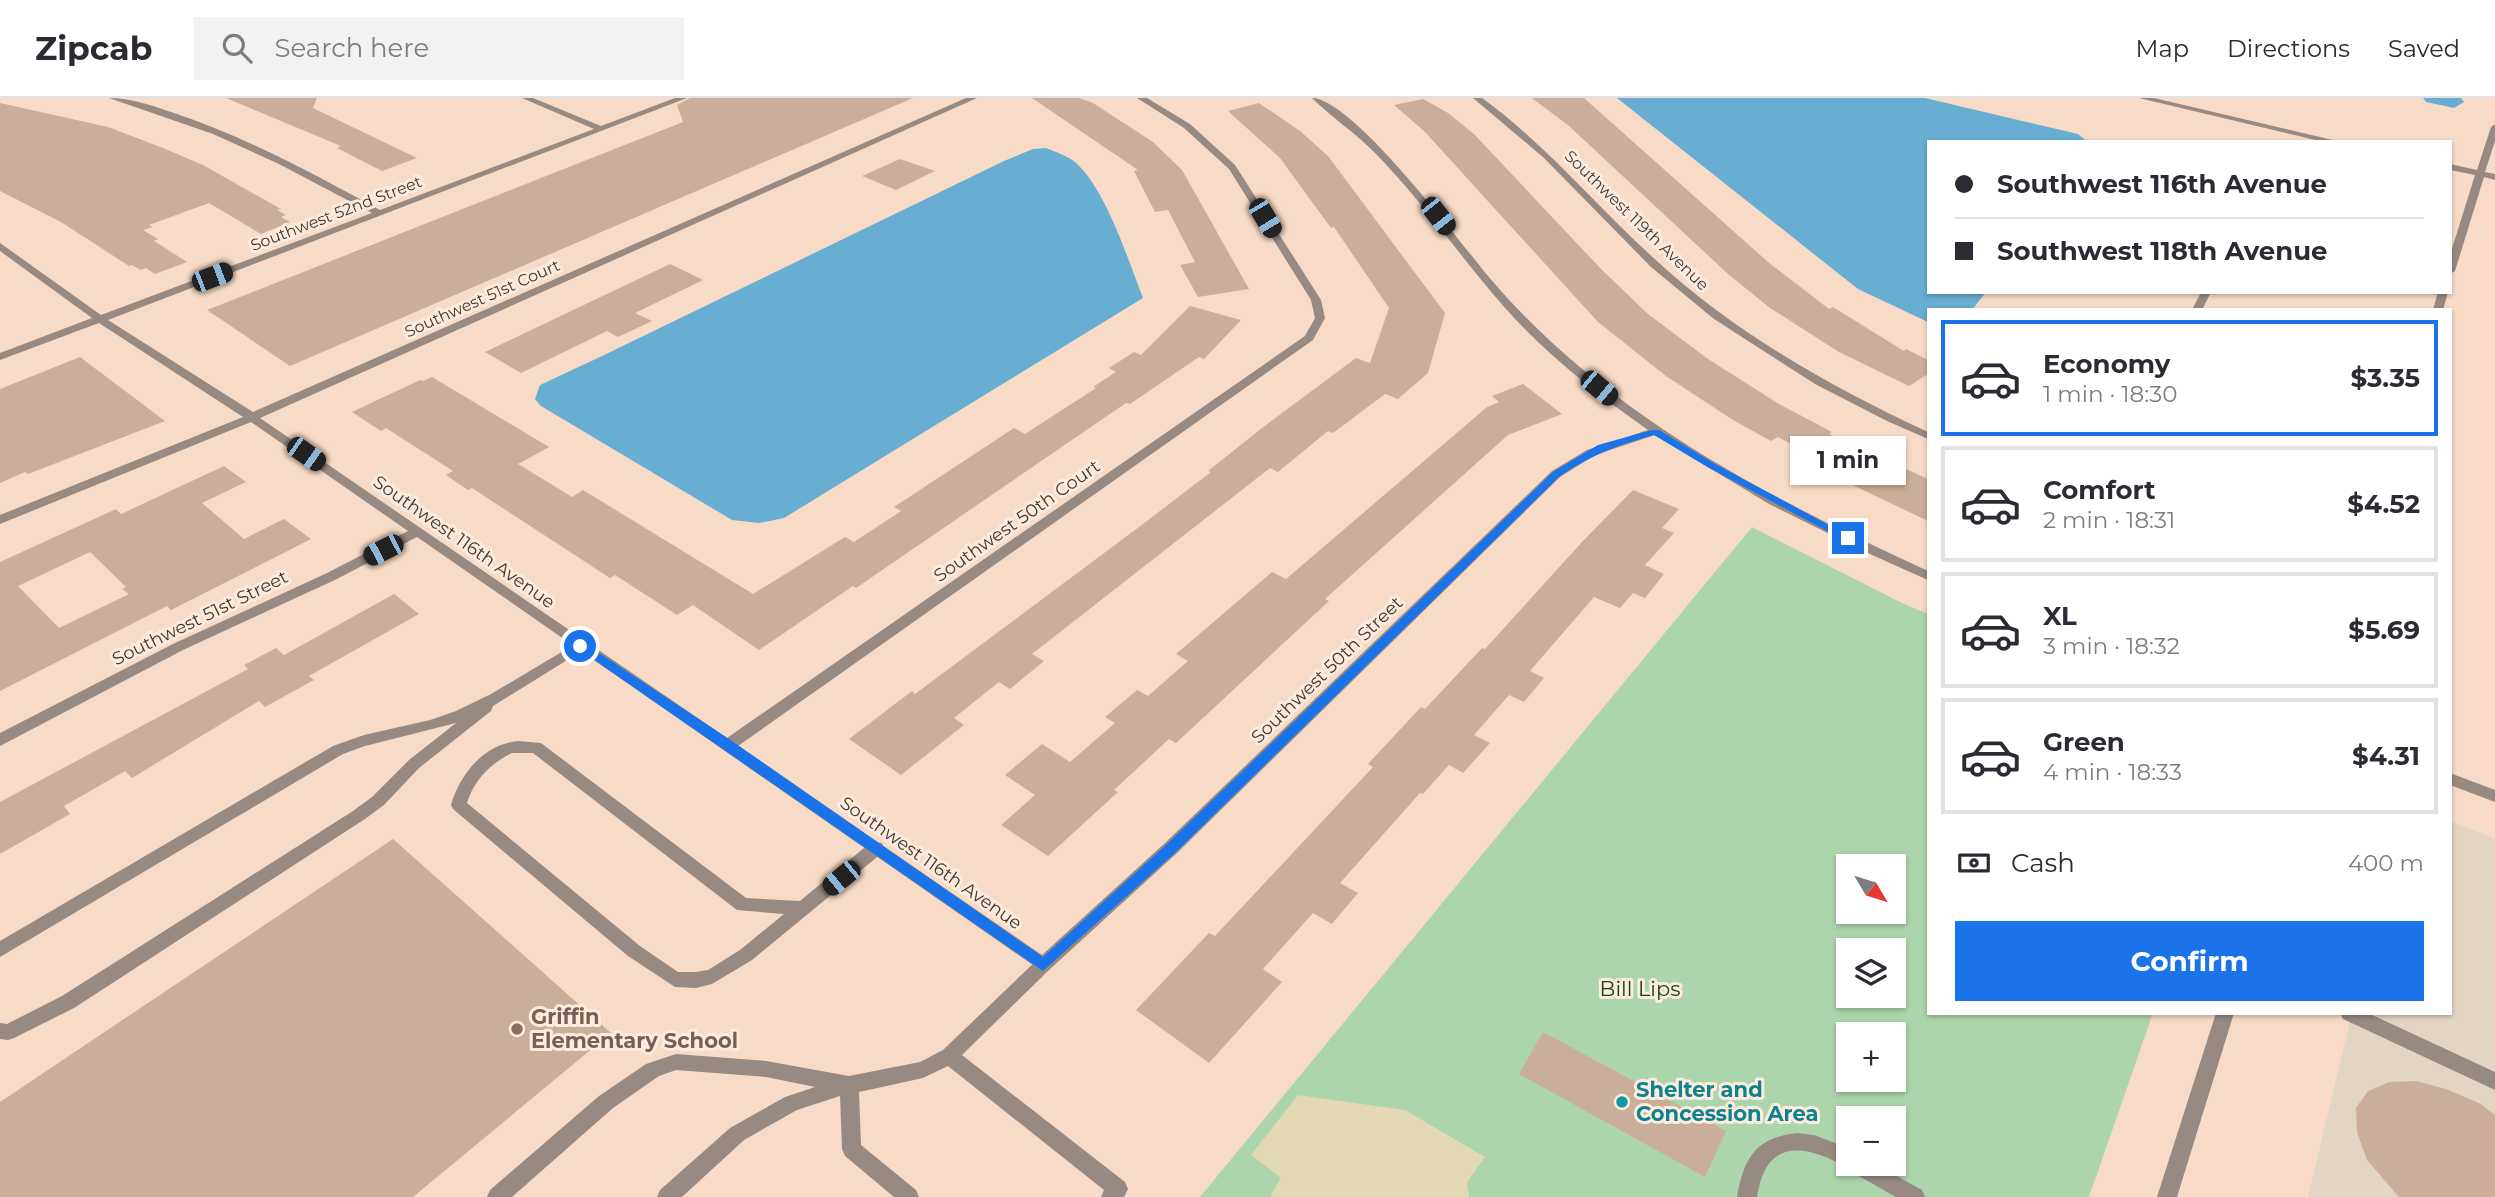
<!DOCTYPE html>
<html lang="en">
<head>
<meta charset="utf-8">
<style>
	body { margin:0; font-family:Montserrat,sans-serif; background:#f2f2f3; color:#2b2b33; height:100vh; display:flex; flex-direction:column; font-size:26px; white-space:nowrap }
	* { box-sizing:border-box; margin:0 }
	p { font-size:23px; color:#7c7c81 }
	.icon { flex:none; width:38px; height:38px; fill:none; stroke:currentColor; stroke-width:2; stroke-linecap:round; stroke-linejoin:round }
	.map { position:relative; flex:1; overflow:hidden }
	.details { position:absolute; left:1927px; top:210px; width:525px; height:707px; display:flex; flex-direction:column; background:#fff; border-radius:0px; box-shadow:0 2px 5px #0004 }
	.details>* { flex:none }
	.hud { position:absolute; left:1927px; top:42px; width:525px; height:154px; border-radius:0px; box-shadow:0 2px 5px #0004; display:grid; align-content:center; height:154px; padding:0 28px; background:#fff }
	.needle { width:46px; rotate:128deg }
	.controls { position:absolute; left:1836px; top:756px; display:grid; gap:14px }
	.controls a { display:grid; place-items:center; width:70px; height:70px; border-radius:0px; background:#fff; box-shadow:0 2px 5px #0004; font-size:35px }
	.end { position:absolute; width:32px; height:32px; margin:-16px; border:9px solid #1a73e8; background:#fff; box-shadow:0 0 0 4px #fff }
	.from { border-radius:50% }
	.bubble { position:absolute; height:49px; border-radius:0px; background:#fff; box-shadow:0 2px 5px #0004; font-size:23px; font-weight:700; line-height:49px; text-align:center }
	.car { position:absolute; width:21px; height:42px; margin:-21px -10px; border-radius:9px; box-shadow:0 0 5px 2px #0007; background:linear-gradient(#222 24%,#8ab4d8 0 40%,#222 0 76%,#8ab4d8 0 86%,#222 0) }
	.hud b { display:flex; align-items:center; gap:24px; height:66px; font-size:26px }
	.hud b+b { border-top:2px solid #e1e1e2 }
	.hud i { width:18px; height:18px; background:#2b2b33 }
	ul { padding:12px 0 0; list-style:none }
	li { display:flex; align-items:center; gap:21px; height:116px; margin:0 14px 10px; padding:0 14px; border:4px solid #e1e1e2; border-radius:0px }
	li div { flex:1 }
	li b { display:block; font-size:26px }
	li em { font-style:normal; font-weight:700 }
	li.selected { border-color:#1a73e8 }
	li>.icon { width:63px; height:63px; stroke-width:1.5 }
	.pay { display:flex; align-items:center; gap:18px; height:77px; padding:0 28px; font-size:26px }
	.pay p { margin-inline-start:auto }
	.primary-button { display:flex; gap:14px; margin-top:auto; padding:14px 28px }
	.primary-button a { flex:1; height:80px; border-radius:0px; background:#1a73e8; color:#fff; font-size:28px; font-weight:700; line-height:80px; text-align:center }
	header { display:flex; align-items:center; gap:42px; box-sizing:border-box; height:98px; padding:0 35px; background:#fff; border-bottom:2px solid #e1e1e2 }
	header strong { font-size:33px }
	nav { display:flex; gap:38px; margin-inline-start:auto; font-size:24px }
	.search { width:490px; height:63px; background:#f2f2f3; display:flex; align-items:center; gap:18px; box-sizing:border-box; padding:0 24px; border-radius:0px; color:#7c7c81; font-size:26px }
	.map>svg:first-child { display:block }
	.industrial { fill:#e2d6c2 }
	.green { fill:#add5ab; fill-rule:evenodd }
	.sand { fill:#e2d8b3 }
	.water { fill:#68aed2 }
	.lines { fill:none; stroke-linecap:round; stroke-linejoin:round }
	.canal { fill:#68aed2; fill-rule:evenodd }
	.building { fill:#caae9a; fill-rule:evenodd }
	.lane { fill:#978a83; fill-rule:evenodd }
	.street { fill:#978a83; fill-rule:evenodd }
	.route { fill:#1a73e8 }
	.education-dot { fill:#8d6e63; stroke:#fdebde; stroke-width:2.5 }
	.culture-dot { fill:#0f9aa8; stroke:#fdebde; stroke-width:2.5 }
	.labels { text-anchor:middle; stroke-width:6; stroke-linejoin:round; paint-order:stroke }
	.far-street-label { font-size:16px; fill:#42372f; stroke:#fdebde }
	.street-label { font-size:18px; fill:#42372f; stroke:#fdebde }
	.near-park-label { font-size:21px; fill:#144716; stroke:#fdebde }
	.near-education-label { font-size:21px; font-weight:bold; fill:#785e54; stroke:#fdebde; text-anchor:start }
	.near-culture-label { font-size:21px; font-weight:bold; fill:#0d838f; stroke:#fdebde; text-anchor:start }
</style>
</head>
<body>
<header>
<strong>Zipcab</strong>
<div class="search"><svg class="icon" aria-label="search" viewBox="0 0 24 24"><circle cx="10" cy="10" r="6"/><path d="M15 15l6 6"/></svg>Search here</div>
<nav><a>Map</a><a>Directions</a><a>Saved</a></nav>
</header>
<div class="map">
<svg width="2495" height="1099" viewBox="0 0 2495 1099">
	<rect width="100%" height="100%" fill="#f8dbc6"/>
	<path class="industrial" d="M2450,723L2495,741V1099H2308L2352,915H2450Z"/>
	<path class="green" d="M1752,429L1902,505L1928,516V915H2153L2089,1099H1200ZM1848,768H1894V814H1848ZM1848,852H1894V898H1848ZM1848,936H1894V982H1848ZM1848,1020H1894V1066H1848Z"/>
	<path class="sand" d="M1298,997L1405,1012L1485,1059L1467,1084L1469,1099H1270L1281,1080L1251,1057Z"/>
	<g class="water">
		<path d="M1617,0H1925L2078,36L2088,44H1928V194H1986L1972,212H1928V224L1858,191Z"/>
		<path d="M1046,50C1056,54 1067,58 1075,64C1106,91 1128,162 1143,200L784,420L759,425L732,422L541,308L535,301L540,287L602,258L1004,63L1033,51Z"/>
	</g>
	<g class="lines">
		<path class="canal" d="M2423,0H2461L2464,4L2454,10L2426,4Z"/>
	</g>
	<g class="building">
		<path d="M226,0H317L313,10L417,60L382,73L337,50L341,48Z"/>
		<path d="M690,0H913L290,268L207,212L683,24L677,7Z"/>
		<path d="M1032,0H1079L1093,5L1153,44L1182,72L1249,191L1198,199L1180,167L1195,164L1168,112L1155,114L1134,73L1138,72Z"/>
		<path d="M1532,0H1584L1768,164L1829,211L1833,209L1904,253L1906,251L1928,262V276L1909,288L1839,254L1770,210L1728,176L1569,28Z"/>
		<path d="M1423,1L1448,15L1474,36L1602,172L1648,216L1708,261L1779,306L1832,334L1829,336L1928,381V423L1825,374L1832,368L1778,339L1771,343L1733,322L1666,278L1598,224L1425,34L1394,7Z"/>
		<path d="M0,5L108,29L163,50L203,67L281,111L277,112L286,117L281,119L290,124L261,136L209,105L149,127L153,129L143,132L158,141L154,143L187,164L155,176L146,170L141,172L132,167L129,168L61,124L0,93Z"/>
		<path d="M1259,5L1300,33L1328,58L1445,215L1428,275L1398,301L1385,296L1333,335L1328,333L1278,374L1270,370L1032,556L1044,563L1010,591L999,584L954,620L964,627L901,677L849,641L912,593L915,596L1139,429L1211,374L1208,373L1262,330L1356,260L1370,265L1389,210L1334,129L1331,130L1280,60L1228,13Z"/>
		<path d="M900,61L935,73L896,92L862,78Z"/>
		<path d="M670,166L703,182L635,215L652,223L618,239L607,233L521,275L485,254Z"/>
		<path d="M1190,208L1241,222L1204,261L1199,259L1130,306L1126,305L856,490L853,488L759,552L693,507L677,517L615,477L610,480L472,390L468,392L446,377L453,373L386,330L381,333L352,314L420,282L423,283L432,279L549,349L518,366L572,399L583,392L753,496L845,439L854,444L901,413L894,409L1014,330L1025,336L1096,290L1093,289L1116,274L1109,270L1134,254L1141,257Z"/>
		<path d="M80,259L165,323L28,376L25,374L0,385V291Z"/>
		<path d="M1523,286L1562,316L1508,337L1325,501L1329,503L1176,645L1169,641L1114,692L1118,694L1048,758L1001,727L1035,697L1005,677L1042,646L1070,664L1115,625L1105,619L1137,592L1148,598L1188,563L1176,556L1272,474L1286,481L1487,309L1499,304L1492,298Z"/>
		<path d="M224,368L246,384L202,405L244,441L284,421L311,441L171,512L167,508L0,593V464L116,411L121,416ZM90,454L126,489L122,491L129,496L59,530L18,488Z"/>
		<path d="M1633,392L1679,411L1662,430L1674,435L1645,467L1664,476L1645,500L1633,495L1620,510L1594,499L1530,573L1544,580L1524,604L1509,597L1474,637L1490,645L1463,675L1449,667L1423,696L1420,695L1340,785L1358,795L1332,826L1313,815L1263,871L1282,884L1209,965L1136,912L1209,835L1215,838L1373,669L1368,666L1421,609L1425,611L1482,550L1485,551L1582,444Z"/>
		<path d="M394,496L419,516L309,578L314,582L265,609L259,603L132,680L125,673L64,708L70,716L0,756V704L248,571L244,567L276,550L284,557Z"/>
		<path d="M393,741L611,935L413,1099H0V1004Z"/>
		<path d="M1543,934L1726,1033L1705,1079L1519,976Z"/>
		<path d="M2416,983L2446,991L2479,1005L2495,1017V1099H2399L2367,1062L2357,1034L2356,1010L2368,993L2389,984Z"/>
	</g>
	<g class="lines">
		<g class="lane">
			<path d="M580,543L587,548L585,551L493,608L491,613L419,670L384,707L365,721L74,910L14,940L8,942L0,941V925L7,926L62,898L353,713L372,699L409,662L456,625L365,648L343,656L0,859V843L333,648L364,637L430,622L456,613L491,596Z"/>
			<path d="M518,643L541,645L746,800L800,803L870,745L876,744L882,745L884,750L882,755L752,862L712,886L696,890L675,889L628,858L453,711L451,707C460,676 484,646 518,643ZM512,655H533L737,812L784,816L740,852L708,872L696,874H678L640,848L467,705C474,682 491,665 512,655Z"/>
			<path d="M1043,860L1049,862L1052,867L1049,872L962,957L1125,1084L1128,1091L1124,1099H1101L1104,1092L948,968L923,980L859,994L861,1047L916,1092L919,1099H894L845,1058L842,1051L840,998L797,1012L744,1042L682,1099H657L660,1092L730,1030L785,999L815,989L766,979L676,972L659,978L613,1010L512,1099H487L490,1092L599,998L646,966L676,956L766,963L849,978L920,964L943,952L1037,862Z"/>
			<path d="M2340,915H2368L2495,974V992L2343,921Z"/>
			<path d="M1797,1035L1814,1037L1848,1050V1066H1875L1922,1092L1925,1099H1896L1850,1073L1849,1069C1842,1067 1835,1063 1828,1060C1786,1043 1764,1055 1757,1099H1737C1744,1060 1755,1040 1797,1035Z"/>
		</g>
		<g class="street">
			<path d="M109,0C130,0 151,7 171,14C244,38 312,75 380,112L594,31L522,0H533L601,28L675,0H687L108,222L253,314L966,0H977L260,320L727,640L1305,238L1315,220L1311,202L1229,71L1184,30L1137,0H1147L1190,26L1235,67L1321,202L1325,220L1313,242L738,648L1042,857L1165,745L1552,373L1587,352L1648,332C1597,296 1547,257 1506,211C1461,160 1423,104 1376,56C1356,35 1332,20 1312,0C1352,0 1459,143 1488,178C1605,316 1767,399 1928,473V482L1872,457L1769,406L1655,337L1595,357L1560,379L1177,755L1049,872L1043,874L417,439L337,481L183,552L0,648V635L173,546L327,475L408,433L251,324L0,426V417L243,319L99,225L0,262V255L92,220L0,153V145L101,217L372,115L279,66L213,36Z"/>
			<path d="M1473,0H1482C1548,48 1598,110 1658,164C1737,236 1831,289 1928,334V341L1887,323L1815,286L1714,221L1651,169L1544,60Z"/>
			<path d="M2139,0H2154L2341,44H2324Z"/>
			<path d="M2495,26V43L2485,74L2495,76V82L2484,79L2455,173L2450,176V157L2475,77L2450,72V66L2477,72L2491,29Z"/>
			<path d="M2201,194H2211L2202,212H2192Z"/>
			<path d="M2438,194H2448L2443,212H2433Z"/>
			<path d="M2450,675L2495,692V704L2450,687Z"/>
			<path d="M2216,915H2234L2177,1099H2157Z"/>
		</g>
	</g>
	<path class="route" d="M1652,332H1659L1715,366L1853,440L1844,442L1709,370L1654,337C1615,348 1594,356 1560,378L1176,754L1043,873L574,548L576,545H584L732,643L1043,859L1167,746L1553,374L1598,347Z"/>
	<circle class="education-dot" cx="517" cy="931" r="7"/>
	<circle class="culture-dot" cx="1622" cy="1004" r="7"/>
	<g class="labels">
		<g class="far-street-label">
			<text transform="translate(336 115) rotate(-21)" y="6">Southwest 52nd Street</text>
			<text transform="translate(1637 122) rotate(44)" y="6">Southwest 119th Avenue</text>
			<text transform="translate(482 200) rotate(-24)" y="6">Southwest 51st Court</text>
		</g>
		<g class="street-label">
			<text transform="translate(1017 423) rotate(-35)" y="6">Southwest 50th Court</text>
			<text transform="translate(464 444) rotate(35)" y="6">Southwest 116th Avenue</text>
			<text transform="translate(200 520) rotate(-26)" y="6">Southwest 51st Street</text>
			<text transform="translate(1327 572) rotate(-44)" y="6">Southwest 50th Street</text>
			<text transform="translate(931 765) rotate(35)" y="6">Southwest 116th Avenue</text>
		</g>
		<g class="near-park-label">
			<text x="1640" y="898">Bill Lips</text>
		</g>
		<g class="near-education-label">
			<text x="531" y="926">Griffin<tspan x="531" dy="24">Elementary School</tspan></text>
		</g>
		<g class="near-culture-label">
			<text x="1636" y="999">Shelter and<tspan x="1636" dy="24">Concession Area</tspan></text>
		</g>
	</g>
</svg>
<div class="controls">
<a><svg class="needle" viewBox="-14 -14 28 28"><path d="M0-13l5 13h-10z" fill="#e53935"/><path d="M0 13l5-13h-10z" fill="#7c7c81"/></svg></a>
<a><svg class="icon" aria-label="layers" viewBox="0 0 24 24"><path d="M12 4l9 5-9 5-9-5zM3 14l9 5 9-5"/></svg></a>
<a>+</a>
<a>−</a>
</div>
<i class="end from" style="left:580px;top:548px"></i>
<i class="end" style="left:1848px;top:440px"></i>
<div class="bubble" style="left:1790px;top:338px;width:116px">1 min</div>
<i class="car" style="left:1438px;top:118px;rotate:142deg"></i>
<i class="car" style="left:1265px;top:120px;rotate:149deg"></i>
<i class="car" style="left:212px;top:179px;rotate:69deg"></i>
<i class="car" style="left:1599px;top:290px;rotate:130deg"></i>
<i class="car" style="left:306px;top:356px;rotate:125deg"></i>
<i class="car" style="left:383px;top:452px;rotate:243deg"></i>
<i class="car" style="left:841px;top:780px;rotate:231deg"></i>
<div class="hud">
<b><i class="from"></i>Southwest 116th Avenue</b>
<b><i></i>Southwest 118th Avenue</b>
</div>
<section class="details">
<ul>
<li class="selected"><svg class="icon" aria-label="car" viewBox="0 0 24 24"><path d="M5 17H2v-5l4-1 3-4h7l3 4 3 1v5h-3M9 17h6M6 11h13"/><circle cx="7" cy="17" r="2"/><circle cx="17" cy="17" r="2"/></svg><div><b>Economy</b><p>1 min · 18:30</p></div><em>$3.35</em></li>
<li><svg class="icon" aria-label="car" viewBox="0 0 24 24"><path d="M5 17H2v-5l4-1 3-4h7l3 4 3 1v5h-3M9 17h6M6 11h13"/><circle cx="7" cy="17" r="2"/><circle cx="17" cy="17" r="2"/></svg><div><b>Comfort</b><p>2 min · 18:31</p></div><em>$4.52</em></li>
<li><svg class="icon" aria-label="car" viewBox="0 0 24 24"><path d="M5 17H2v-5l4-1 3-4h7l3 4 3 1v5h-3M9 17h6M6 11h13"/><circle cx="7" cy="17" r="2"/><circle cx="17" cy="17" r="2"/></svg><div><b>XL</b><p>3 min · 18:32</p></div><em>$5.69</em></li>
<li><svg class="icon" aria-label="car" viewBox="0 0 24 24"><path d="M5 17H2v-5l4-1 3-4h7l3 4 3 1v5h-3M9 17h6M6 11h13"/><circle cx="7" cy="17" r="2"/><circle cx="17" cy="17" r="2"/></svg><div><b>Green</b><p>4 min · 18:33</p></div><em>$4.31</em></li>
</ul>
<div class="pay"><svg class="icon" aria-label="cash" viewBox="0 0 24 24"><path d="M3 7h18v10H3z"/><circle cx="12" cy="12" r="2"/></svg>Cash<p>400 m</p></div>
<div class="primary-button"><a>Confirm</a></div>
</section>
</div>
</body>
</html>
